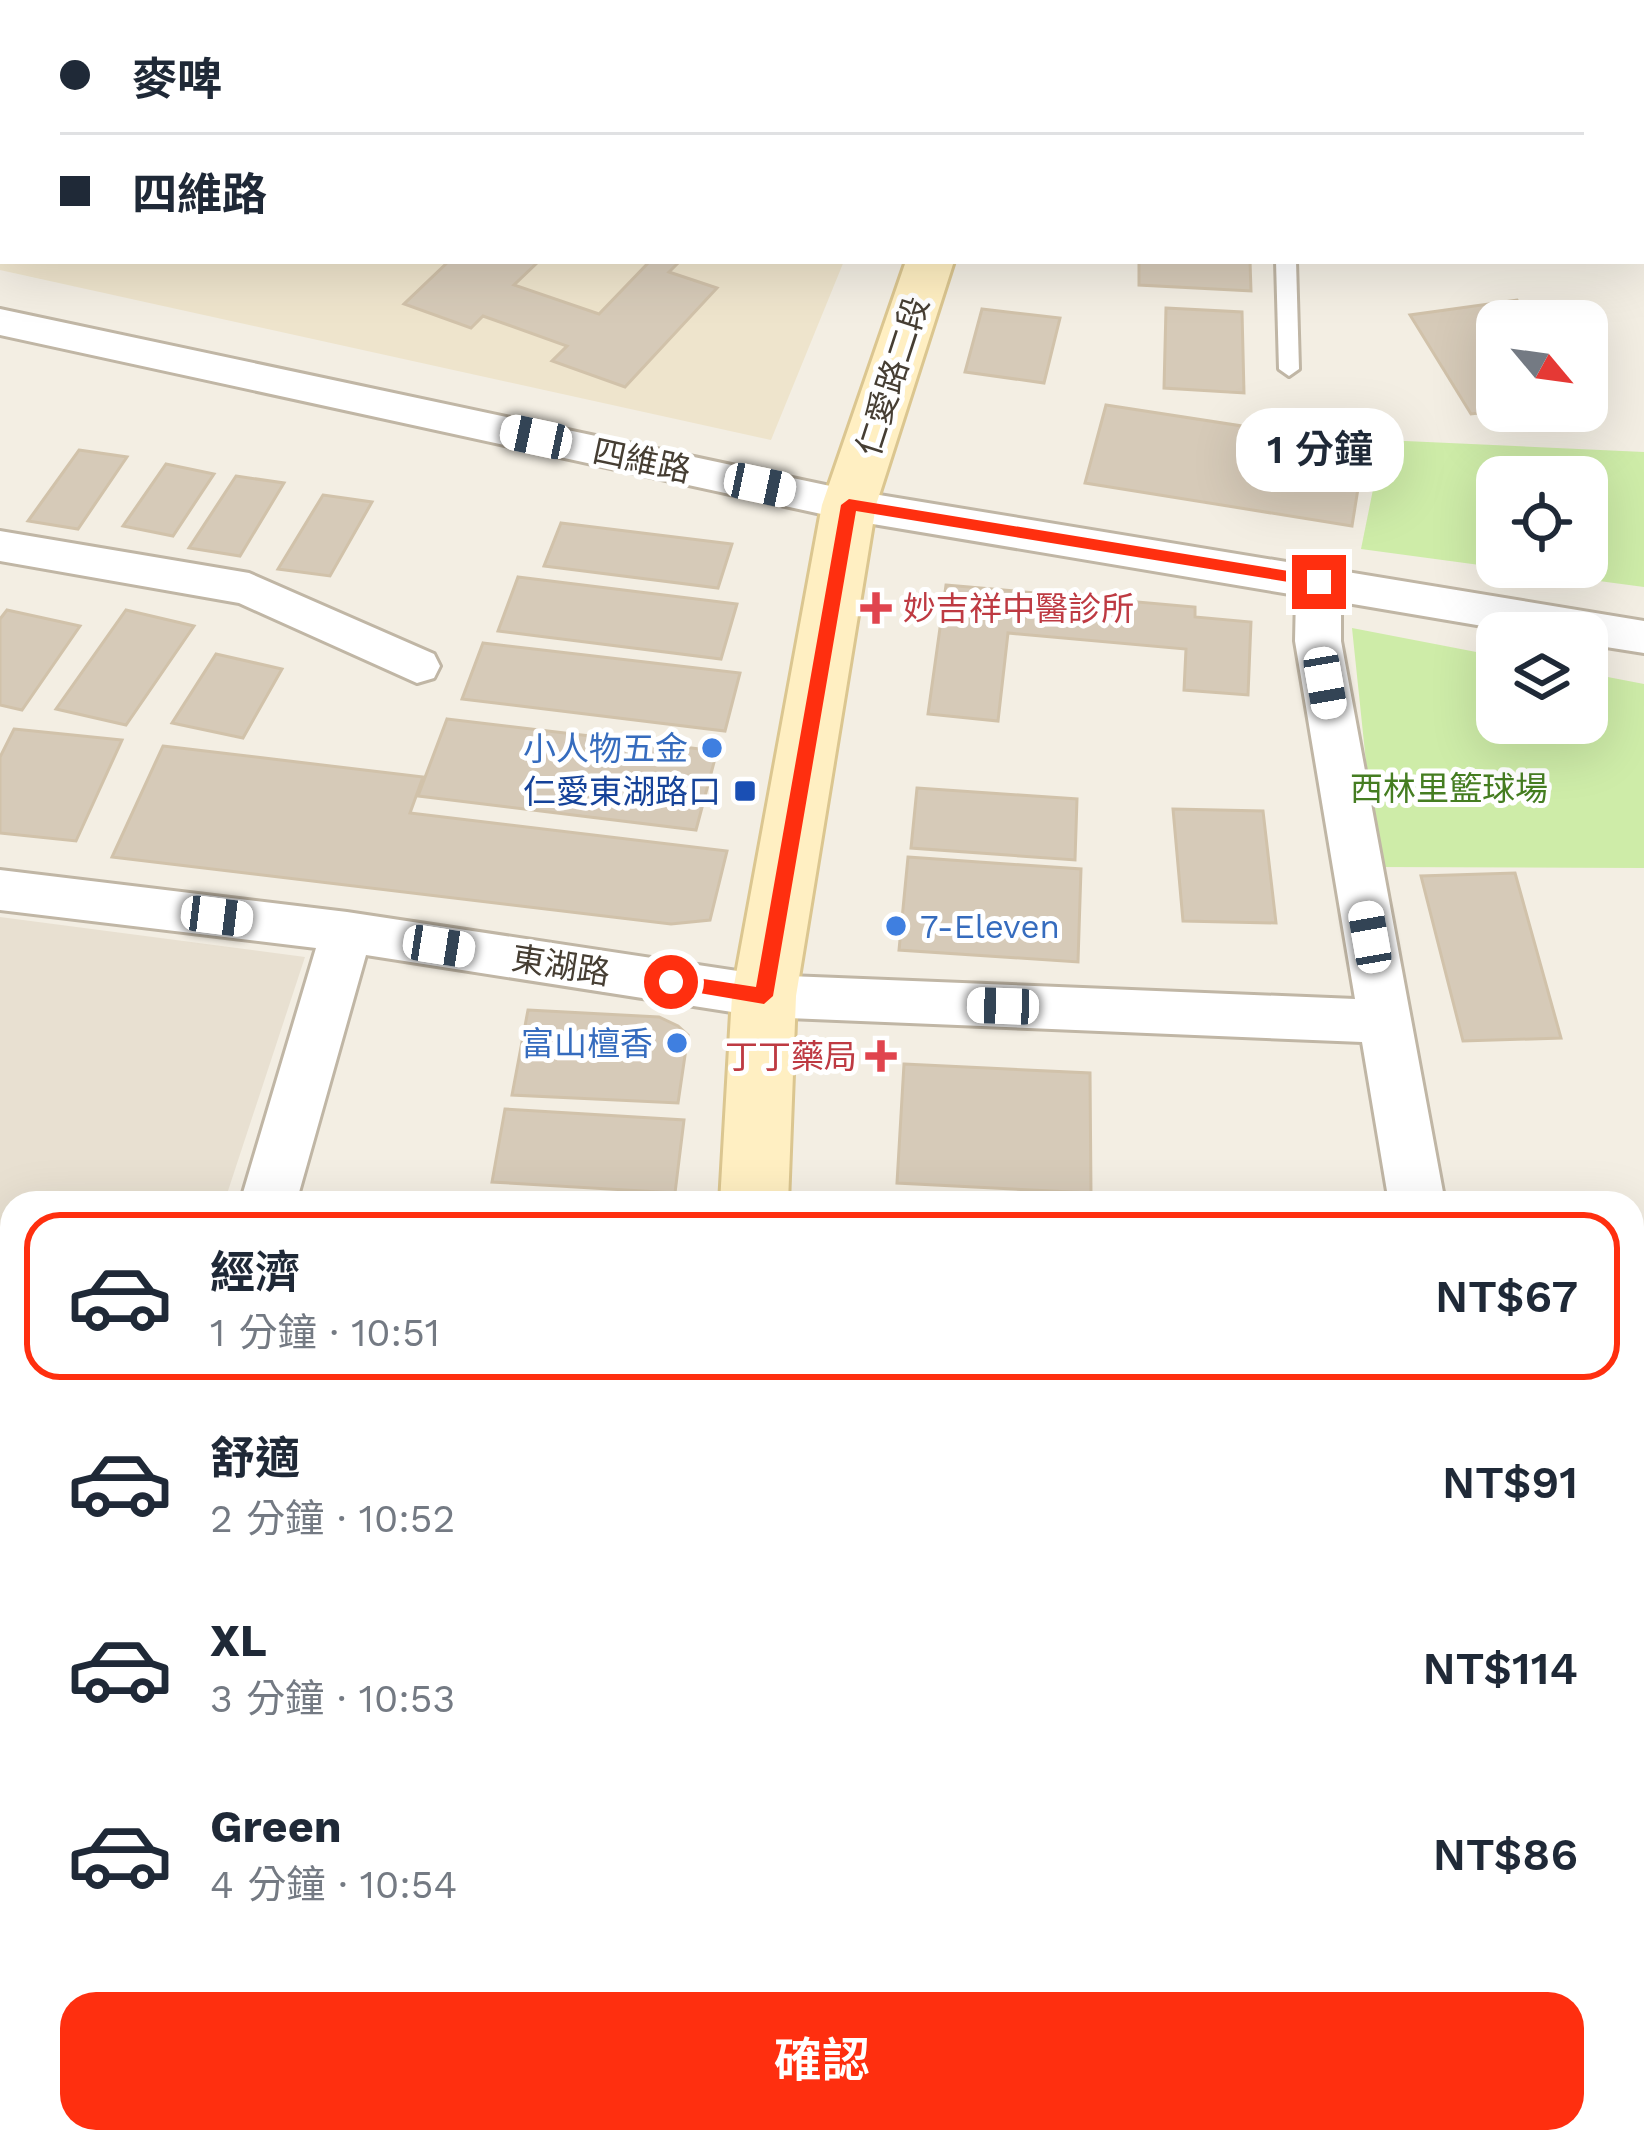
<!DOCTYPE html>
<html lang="zh-TW">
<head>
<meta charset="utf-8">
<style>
	body { margin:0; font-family:"Work Sans","Noto Sans TC",sans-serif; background:#f6f6f7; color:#1f2937; height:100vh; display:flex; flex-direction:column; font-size:45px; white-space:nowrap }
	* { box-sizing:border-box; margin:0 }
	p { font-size:39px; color:#747a83 }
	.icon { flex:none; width:66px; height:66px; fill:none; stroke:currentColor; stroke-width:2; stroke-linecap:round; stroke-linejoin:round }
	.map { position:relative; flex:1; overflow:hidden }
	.side { position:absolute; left:0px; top:1191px; width:1644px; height:963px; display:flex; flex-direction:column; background:#fff; border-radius:36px 36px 0 0; box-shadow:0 12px 48px #0002 }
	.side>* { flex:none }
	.top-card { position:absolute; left:0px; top:0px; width:1644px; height:264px; box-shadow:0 12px 48px #0002; display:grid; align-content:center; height:264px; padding:0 60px; background:#fff }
	.needle { width:78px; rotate:119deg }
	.controls { position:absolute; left:1476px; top:300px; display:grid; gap:24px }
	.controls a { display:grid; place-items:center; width:132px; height:132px; border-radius:24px; background:#fff; box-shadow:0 12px 48px #0002; font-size:60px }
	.end { position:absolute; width:54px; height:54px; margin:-27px; border:15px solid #ff2f0f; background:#fff; box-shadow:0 0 0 6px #fff }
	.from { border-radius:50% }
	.bubble { position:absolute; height:84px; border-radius:36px; background:#fff; box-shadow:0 12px 48px #0002; font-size:39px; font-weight:600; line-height:84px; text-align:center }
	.car { position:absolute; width:36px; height:72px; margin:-36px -18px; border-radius:15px; box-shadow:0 0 9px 3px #0007; background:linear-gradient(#fff 24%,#345 0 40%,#fff 0 76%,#345 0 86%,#fff 0) }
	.top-card b { display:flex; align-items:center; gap:42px; height:114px; font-size:45px }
	.top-card b+b { border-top:3px solid #e0e1e3 }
	.top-card i { width:30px; height:30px; background:#1f2937 }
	ul { padding:21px 0 0; list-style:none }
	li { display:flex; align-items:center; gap:36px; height:168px; margin:0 24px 18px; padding:0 36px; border:6px solid transparent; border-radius:36px }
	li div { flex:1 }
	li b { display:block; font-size:45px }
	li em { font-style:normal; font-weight:600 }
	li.active { border-color:#ff2f0f }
	li>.icon { width:108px; height:108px; stroke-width:1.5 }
	.action { display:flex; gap:24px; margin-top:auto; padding:24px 60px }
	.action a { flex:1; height:138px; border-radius:36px; background:#ff2f0f; color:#fff; font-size:48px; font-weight:600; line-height:138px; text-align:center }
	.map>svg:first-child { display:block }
	.residential { fill:#e8e0d1 }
	.education { fill:#eee4cc }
	.green { fill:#ceeca8; fill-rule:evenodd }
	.building { fill:#d6cab8; stroke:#d1c2aa; stroke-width:3 }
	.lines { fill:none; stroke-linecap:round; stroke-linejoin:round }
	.lane-casing { stroke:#c0b6a5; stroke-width:6 }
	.street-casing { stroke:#c0b6a5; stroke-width:6 }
	.secondary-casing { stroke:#dbc690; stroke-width:6 }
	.lane { fill:#fff; fill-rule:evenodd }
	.street { fill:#fff; fill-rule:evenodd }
	.secondary { fill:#ffefc2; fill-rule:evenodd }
	.route { fill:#ff2f0f }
	.health-dot { fill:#e0444e; stroke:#fff; stroke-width:4.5 }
	.shop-dot { fill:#3f7fe0; stroke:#fff; stroke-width:4.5 }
	.transit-dot { fill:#1a4fb4; stroke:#fff; stroke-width:4.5 }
	.labels { text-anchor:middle; stroke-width:10; stroke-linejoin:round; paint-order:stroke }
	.street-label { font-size:33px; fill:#463e33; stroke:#fff }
	.health-label { font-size:33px; fill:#be3a42; stroke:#fff; text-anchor:start }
	.shop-label { font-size:33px; fill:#366cbe; stroke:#fff; text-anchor:end }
	.park-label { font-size:33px; fill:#457d21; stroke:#fff }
	.transit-label { font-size:33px; fill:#164399; stroke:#fff; text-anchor:end }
</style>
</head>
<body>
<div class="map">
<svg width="1644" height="2152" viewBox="0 0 1644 2152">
	<rect width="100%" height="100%" fill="#f3eee3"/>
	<g class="residential">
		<path d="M1105,0H1644V64L1641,3H1103Z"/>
		<path d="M0,917L305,957L224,1203H12V1261L0,1260Z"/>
		<path d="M0,1335L12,1336V1762L0,1760Z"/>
	</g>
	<path class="education" d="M0,0H967L3,3V261H844L771,440L0,270Z"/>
	<g class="green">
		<path d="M1383,440L1644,452V587L1361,549ZM1497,477H1587V567H1497Z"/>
		<path d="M1352,628L1497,656V723H1587V673L1644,684V868L1377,867Z"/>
	</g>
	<g class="building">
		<path d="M75,0H277L70,3Z"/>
		<path d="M667,0H842L664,3Z"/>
		<path d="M1138,0H1291L1135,3Z"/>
		<path d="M449,261H539L514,285L599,314L650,261H680L669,272L717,288L625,387L552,361L567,346L483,316L471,328L404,304Z"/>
		<path d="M1139,261H1250L1251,291L1139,285Z"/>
		<path d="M1517,300L1531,321H1497V411L1471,414L1410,315Z"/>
		<path d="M1166,308L1242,312L1244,393L1164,388Z"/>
		<path d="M982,309L1060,318L1044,383L965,372Z"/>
		<path d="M1106,405L1365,445L1352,526L1085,483Z"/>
		<path d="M79,450L127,457L78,529L28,521Z"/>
		<path d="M166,464L214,474L173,536L123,526Z"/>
		<path d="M236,476L284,483L240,556L189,548Z"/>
		<path d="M323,495L372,502L330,576L278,569Z"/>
		<path d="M561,523L732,544L718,588L544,566Z"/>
		<path d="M518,577L737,604L721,659L498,631Z"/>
		<path d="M946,585L1195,607V617L1251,622L1248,695L1184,690L1186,649L1008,633L998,721L928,714Z"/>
		<path d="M7,610L80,626L22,710L0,705V619Z"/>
		<path d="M126,610L194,626L126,725L56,709Z"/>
		<path d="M483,643L740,673L725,731L462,699Z"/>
		<path d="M216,654L282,669L243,738L172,723Z"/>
		<path d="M447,719L717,751L696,830L418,796Z"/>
		<path d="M14,729L122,740L76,841L0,833V757Z"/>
		<path d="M163,746L423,777L410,813L727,851L710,920L671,924L112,857Z"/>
		<path d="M917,788L1077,799L1075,860L911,848Z"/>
		<path d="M1173,809L1263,811L1276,923L1183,921Z"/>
		<path d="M908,857L1081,869L1078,962L899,950Z"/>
		<path d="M1515,873L1561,1038L1463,1041L1421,876Z"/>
		<path d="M528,1010L659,1017L678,1026L688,1035L678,1103L512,1095Z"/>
		<path d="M904,1064L1090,1073L1091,1193L897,1183Z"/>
		<path d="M505,1109L684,1120L675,1193L492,1182Z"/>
		<path d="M494,1195L611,1203H492Z"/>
		<path d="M389,2142H588V2152H388Z"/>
	</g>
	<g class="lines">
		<defs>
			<g id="lane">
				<path d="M1641,240L1644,241V257L1641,256Z"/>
				<path d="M1276,261H1296L1299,369L1289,376L1279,369Z"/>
				<rect x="1632" y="1865" width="12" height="34"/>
			</g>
			<g id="street">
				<path d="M0,309L849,490L1644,621V653L1587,644V633H1524L1341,602V641L1445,1203H1389L1362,1042L764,1017L366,955L296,1203H240L316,948L0,910V870L347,912L764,975L1355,999L1295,641L1296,595L849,520L0,335Z"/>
				<path d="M0,531L249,573L434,654L440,666L434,678L417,683L239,603L0,561Z"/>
				<path d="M0,1270L12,1272V1322L0,1320Z"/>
				<path d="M0,1781L12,1783V1851L0,1849Z"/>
				<path d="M12,2047V2142H29L20,2152H0V2052Z"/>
			</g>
			<g id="secondary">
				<path d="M906,261H954L876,505L796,996L788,1203H720L732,996L822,505Z"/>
				<path d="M671,2142H759L760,2152H670Z"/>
			</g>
		</defs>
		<use href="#lane" class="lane-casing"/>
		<use href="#street" class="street-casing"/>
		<use href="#secondary" class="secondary-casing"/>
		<use href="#lane" class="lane"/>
		<use href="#street" class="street"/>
		<use href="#secondary" class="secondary"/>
	</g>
	<path class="route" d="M849,499L1319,576L1327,582L1319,587L856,511L773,996L764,1004L664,987L662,982L671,974L756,987L841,505Z"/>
	<g class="health-dot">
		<path d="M870 590h12v12h12v12h-12v12h-12v-12h-12v-12h12z"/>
		<path d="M875 1038h12v12h12v12h-12v12h-12v-12h-12v-12h12z"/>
	</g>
	<g class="shop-dot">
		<circle cx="712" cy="748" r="12"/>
		<circle cx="896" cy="926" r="12"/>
		<circle cx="677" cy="1043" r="12"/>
	</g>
	<rect class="transit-dot" x="733" y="779" width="24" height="24" rx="6"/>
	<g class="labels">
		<g class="street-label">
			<text transform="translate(892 376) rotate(-72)" y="12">仁愛路二段</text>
			<text transform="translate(642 460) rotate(12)" y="12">四維路</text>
			<text transform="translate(561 965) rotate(9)" y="12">東湖路</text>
		</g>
		<g class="health-label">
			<text x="903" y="620">妙吉祥中醫診所</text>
			<text x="857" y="1068" text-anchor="end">丁丁藥局</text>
		</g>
		<g class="shop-label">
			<text x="688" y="760">小人物五金</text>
			<text x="920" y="938" text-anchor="start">7-Eleven</text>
			<text x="653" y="1055">富山檀香</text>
		</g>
		<g class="park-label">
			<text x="1449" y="800">西林里籃球場</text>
		</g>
		<g class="transit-label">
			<text x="721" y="803">仁愛東湖路口</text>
		</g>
	</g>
</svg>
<div class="controls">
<a><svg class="needle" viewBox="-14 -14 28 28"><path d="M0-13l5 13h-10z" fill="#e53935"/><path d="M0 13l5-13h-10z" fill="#747a83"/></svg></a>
<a><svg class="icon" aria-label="locate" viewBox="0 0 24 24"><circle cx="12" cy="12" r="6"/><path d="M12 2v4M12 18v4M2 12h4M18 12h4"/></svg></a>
<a><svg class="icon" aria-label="layers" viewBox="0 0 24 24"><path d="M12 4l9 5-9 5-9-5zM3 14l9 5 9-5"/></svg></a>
</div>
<i class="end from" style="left:671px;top:982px"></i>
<i class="end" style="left:1319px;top:582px"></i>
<div class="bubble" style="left:1236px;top:408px;width:168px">1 分鐘</div>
<i class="car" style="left:536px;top:437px;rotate:282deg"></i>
<i class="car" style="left:760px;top:485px;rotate:102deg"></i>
<i class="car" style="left:1325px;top:683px;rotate:170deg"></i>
<i class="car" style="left:217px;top:916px;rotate:97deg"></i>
<i class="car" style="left:1370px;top:937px;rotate:350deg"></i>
<i class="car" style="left:439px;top:946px;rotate:99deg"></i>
<i class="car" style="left:1003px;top:1006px;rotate:272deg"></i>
<div class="top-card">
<b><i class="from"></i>麥啤</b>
<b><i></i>四維路</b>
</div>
<section class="side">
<ul>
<li class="active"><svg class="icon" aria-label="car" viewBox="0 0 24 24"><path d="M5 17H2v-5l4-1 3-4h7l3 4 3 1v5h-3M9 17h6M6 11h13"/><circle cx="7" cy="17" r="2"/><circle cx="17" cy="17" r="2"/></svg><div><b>經濟</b><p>1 分鐘 · 10:51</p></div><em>NT$67</em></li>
<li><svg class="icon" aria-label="car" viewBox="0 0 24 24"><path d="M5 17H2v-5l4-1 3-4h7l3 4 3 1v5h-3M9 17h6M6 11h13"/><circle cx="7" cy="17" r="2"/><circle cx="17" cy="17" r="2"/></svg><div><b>舒適</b><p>2 分鐘 · 10:52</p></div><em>NT$91</em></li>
<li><svg class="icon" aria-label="car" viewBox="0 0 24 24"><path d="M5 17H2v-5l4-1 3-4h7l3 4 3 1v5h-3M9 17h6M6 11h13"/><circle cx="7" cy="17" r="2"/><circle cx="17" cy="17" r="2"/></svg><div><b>XL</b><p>3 分鐘 · 10:53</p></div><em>NT$114</em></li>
<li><svg class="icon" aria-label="car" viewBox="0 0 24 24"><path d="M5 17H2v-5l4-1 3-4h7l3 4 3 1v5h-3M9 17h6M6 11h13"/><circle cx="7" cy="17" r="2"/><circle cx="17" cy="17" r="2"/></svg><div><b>Green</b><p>4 分鐘 · 10:54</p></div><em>NT$86</em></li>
</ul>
<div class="action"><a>確認</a></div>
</section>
</div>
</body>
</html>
